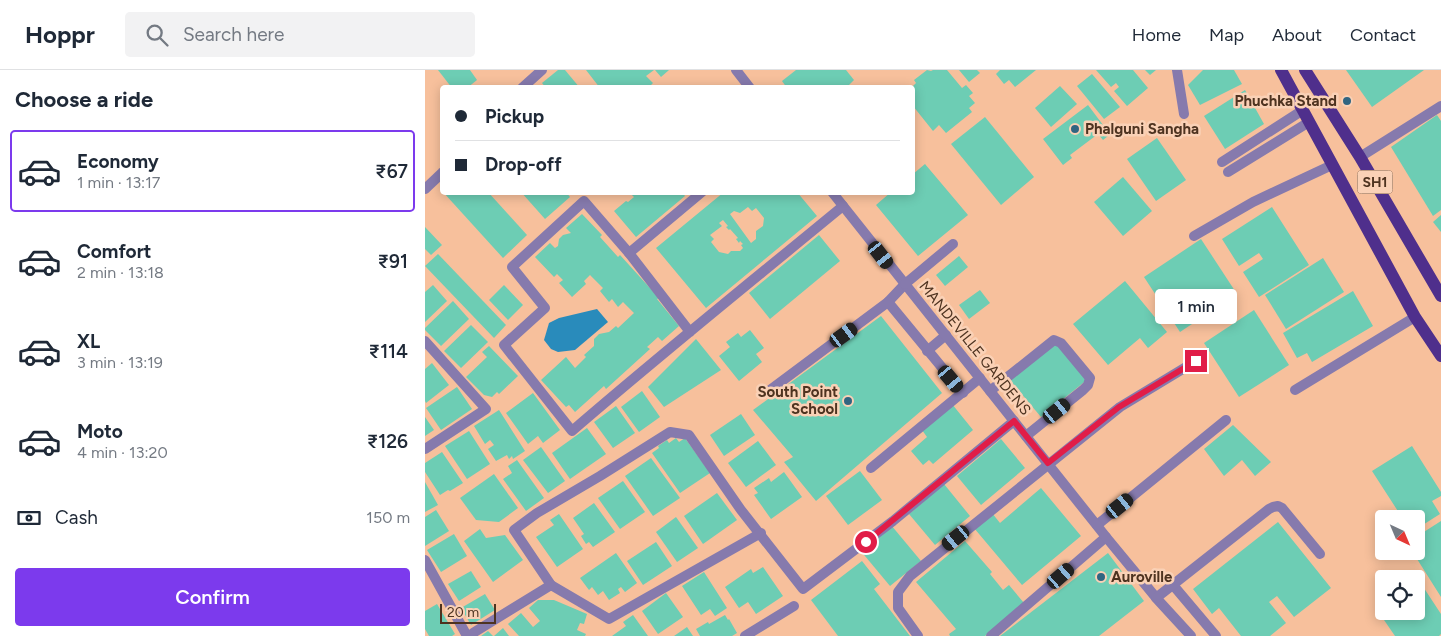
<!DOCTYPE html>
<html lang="en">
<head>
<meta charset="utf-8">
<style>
	body { margin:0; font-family:Figtree,sans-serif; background:#f2f2f3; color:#1f2937; height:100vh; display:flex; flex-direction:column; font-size:19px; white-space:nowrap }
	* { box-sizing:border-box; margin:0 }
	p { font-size:16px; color:#747a83 }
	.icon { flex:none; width:28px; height:28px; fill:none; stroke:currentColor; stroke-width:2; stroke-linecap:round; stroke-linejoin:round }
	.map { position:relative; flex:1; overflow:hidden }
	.side { display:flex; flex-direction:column; background:#fff; width:425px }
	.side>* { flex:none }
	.banner { position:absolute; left:15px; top:15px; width:475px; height:110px; border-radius:5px; box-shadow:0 2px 12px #0003; display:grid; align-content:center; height:110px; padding:0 15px; background:#fff }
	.needle { width:32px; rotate:136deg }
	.buttons { position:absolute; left:950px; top:440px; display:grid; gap:10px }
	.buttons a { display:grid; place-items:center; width:50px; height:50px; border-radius:5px; background:#fff; box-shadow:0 2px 12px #0003; font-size:25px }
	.scale { position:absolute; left:15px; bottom:12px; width:56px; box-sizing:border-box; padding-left:5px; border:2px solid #4e3320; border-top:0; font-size:14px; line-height:18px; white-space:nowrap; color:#4e3320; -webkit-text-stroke:4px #fad1b6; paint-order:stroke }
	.end { position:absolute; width:22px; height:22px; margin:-11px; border:6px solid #e11d48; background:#fff; box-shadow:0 0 0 2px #fff }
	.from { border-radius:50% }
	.bubble { position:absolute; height:35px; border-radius:5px; background:#fff; box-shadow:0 2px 12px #0003; font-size:16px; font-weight:600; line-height:35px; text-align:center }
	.car { position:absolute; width:15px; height:30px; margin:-15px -8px; border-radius:6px; box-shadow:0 0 4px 1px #0007; background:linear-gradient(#222 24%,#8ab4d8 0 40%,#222 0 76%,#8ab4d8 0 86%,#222 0) }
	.banner b { display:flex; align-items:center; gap:18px; height:48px; font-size:19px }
	.banner b+b { border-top:1px solid #e0e1e3 }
	.banner i { width:12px; height:12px; background:#1f2937 }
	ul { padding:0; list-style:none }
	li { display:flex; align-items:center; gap:15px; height:82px; margin:0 10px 8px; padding:0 5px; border:2px solid transparent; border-radius:5px }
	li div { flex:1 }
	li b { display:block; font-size:19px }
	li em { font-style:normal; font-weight:600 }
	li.on { border-color:#7c3aed }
	li>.icon { width:45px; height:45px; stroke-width:1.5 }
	h2 { padding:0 15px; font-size:22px; line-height:60px }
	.pay { display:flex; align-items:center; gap:12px; height:55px; padding:0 15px; font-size:19px }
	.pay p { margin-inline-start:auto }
	.cta { display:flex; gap:10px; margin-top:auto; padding:10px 15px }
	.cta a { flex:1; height:58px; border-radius:5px; background:#7c3aed; color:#fff; font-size:20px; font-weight:600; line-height:58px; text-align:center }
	header { display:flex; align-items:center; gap:30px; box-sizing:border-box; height:70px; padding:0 25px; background:#fff; border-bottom:1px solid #e0e1e3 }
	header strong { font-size:24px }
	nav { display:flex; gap:28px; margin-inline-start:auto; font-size:18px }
	.search { width:350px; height:45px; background:#f2f2f3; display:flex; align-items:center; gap:12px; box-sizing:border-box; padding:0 18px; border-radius:5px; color:#747a83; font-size:19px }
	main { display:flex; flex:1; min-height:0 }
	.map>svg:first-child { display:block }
	.water { fill:#298bbb }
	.building { fill:#6dcdb4; fill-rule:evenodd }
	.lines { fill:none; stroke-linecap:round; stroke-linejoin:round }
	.lane { stroke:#867aad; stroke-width:10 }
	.street { stroke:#867aad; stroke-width:10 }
	.primary { stroke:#4f2f8c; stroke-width:12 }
	.route { stroke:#e11d48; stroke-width:6 }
	.poi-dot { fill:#316581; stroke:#fad1b6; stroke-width:2 }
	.labels { text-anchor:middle; stroke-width:5; stroke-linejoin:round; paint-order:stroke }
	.shield { fill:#fad1b6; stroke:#82624d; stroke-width:1 }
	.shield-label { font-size:14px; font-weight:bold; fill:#4e3320 }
	.poi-label { font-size:15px; font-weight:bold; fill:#4e3320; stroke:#fad1b6; text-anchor:end }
	.street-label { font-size:15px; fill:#4e3320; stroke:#fad1b6 }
</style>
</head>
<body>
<header>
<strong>Hoppr</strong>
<div class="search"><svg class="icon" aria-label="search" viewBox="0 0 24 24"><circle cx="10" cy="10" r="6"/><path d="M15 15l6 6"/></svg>Search here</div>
<nav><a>Home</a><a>Map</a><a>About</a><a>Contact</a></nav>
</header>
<main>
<section class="side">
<h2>Choose a ride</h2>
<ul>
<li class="on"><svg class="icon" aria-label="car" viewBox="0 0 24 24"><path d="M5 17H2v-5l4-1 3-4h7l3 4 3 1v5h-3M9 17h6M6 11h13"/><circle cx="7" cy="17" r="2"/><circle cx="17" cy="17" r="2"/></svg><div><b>Economy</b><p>1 min · 13:17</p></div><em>₹67</em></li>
<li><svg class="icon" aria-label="car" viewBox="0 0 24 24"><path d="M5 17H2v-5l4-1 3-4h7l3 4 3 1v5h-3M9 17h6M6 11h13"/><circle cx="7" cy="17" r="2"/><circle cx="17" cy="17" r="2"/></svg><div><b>Comfort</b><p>2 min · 13:18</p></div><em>₹91</em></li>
<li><svg class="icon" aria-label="car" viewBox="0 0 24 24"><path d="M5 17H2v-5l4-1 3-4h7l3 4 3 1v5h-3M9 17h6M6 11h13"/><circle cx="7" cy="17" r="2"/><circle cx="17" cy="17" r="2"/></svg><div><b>XL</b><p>3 min · 13:19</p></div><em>₹114</em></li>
<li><svg class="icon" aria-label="car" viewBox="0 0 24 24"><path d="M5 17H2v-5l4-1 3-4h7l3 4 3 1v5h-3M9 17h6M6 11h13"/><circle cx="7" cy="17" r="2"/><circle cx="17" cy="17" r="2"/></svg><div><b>Moto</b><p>4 min · 13:20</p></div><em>₹126</em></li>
</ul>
<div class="pay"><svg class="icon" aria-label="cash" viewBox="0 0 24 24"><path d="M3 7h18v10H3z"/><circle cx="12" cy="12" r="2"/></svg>Cash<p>150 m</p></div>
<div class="cta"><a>Confirm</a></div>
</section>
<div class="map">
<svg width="1016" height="566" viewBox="0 0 1016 566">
	<rect width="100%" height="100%" fill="#f7c09c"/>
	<path class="water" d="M172,239L183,252L150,280L133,282L126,279L119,270L124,253L134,248Z"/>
	<g class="building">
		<path d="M13,0H45L52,10L42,18H27Z"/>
		<path d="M133,0H140L155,18H121L117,13Z"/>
		<path d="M161,0H229L221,6L228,13L223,18H175Z"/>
		<path d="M230,0H244L236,7Z"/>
		<path d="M371,0H421L429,10L421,18H362L357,11Z"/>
		<path d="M502,0L506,1L508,0H522L537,18L541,15L548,23L544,26L550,33L544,38L547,42L521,63L514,55L508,61L488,36V18H486L491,13L489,10Z"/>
		<path d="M534,0H552L555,3L544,12Z"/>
		<path d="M575,0H611L590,17L584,10L579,14L571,4Z"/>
		<path d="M671,0H708L723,18L702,36L689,21L694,17L691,13L686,17Z"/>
		<path d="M720,0H731L725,5Z"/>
		<path d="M778,0H809L817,14L775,35L763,15Z"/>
		<path d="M921,0H999L947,37Z"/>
		<path d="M667,4L695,37L679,49L652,16Z"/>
		<path d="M635,16L652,34L626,57L610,38Z"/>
		<path d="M820,20L839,54L800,79L779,46Z"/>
		<path d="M663,35L681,59L678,61L683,66L678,70L673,64L645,85L647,88L638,95L618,69Z"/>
		<path d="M1012,45L1016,51V140L1008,146L966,77Z"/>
		<path d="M560,47L609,107L576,135L526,74Z"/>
		<path d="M732,68L761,110L731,131L702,89Z"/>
		<path d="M500,94L543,145L493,186L451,135L466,122H488V104Z"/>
		<path d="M698,107L727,141L698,166L669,132Z"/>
		<path d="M18,122H63L102,165L78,188Z"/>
		<path d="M96,122H141L145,127L120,149Z"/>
		<path d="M201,122H257L260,126L211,167L189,141L201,131L203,132L209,127L206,124L203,125Z"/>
		<path d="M299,122H372L392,146L281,238L231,178ZM323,137L327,141L331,138L339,148L338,156L331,161V169L326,173L305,144L309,141L315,143ZM298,150L303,156L301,157L304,160L305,159L313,168L311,169L314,173L315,171L318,174L316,175L318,178L315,181H306L303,184L294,182L286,172L289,169L285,165L297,156L294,153Z"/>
		<path d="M847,137L884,195L834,227L818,202L838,189L834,183L814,196L797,169Z"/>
		<path d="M157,144L177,165L175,167L193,187L195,185L234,228L232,229L254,256L237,271L233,267L222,277L225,279L181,319L179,316L150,342L144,335L141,337L116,310L141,287L150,298L161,287L159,285L169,276V269L174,264L184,262L191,256L193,258L209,243L198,232L193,237L187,229L184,232L175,221L178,218L165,205L159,211L161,214L147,227L134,213L138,210L132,204L129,207L110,187L125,173L130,178L133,176L134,169L138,165L146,163L141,158Z"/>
		<path d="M1016,145V162L1008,152Z"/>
		<path d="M0,157L17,175L6,185L0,179Z"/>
		<path d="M394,165L415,191L345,249L324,223Z"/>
		<path d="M776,169L812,224L755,262L719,207Z"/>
		<path d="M13,184L81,255L69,268L0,196Z"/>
		<path d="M534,186L543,197L520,216L511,205Z"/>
		<path d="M898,188L919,222L861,259L840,225Z"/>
		<path d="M700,211L742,262L723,278L715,268L683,295L648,254Z"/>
		<path d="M8,215L22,231L0,252V222Z"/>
		<path d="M79,215L98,235L83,250L64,230Z"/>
		<path d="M555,220L565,233L544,249L534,235Z"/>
		<path d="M928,221L948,256L887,292L882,283L872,288L858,263Z"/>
		<path d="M28,231L44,249L16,276L0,260V258Z"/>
		<path d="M829,240L864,295L814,327L779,273Z"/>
		<path d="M456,246L517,323L391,431L359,392L368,387L328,340Z"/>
		<path d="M46,255L63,272L36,298L19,281Z"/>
		<path d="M325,260L339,278L331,284L337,292L314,311L294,286L305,277L301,272L313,263L316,267Z"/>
		<path d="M271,269L296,300L239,337L223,317Z"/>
		<path d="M631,273L663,309L616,347L585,310Z"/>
		<path d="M64,276L93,306L74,324L72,322L67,327L59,325L41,307L62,287L57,282Z"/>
		<path d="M7,293L24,315L1,333L0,331V299Z"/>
		<path d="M32,317L47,339L16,360L1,338Z"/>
		<path d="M217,321L235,347L214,362L196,337Z"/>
		<path d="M108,323L135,360L118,373L113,366L103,374L81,343Z"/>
		<path d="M527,334L548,360L508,394L504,390L498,395L486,381L502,367L497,360Z"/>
		<path d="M191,336L210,363L188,378L169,352Z"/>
		<path d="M74,340L100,381L88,389L87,386L84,389L82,385L71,391L63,379L69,375L65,370L60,374L49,356Z"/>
		<path d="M316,344L330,365L299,386L285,365Z"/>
		<path d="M0,347L9,360L0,366Z"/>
		<path d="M808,355L846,392L830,406L817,390L799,406L779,379Z"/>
		<path d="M162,358L181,384L145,409L127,383Z"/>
		<path d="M44,361L65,394L42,409L20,376Z"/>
		<path d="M251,368L254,372L260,368L285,403L255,423L227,383L234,378L233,376L242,370L244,373Z"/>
		<path d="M576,369L600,398L556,435L532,406Z"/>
		<path d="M333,371L351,395L321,417L303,393Z"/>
		<path d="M987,376L1016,422V426L1007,431L1015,444L993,458L991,456V449H987L984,445L978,449L947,401Z"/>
		<path d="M116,377L140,411L123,423L98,390Z"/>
		<path d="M17,382L38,413L25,421L23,420L15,425L0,402V393Z"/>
		<path d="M226,388L255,428L228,446L200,406Z"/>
		<path d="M92,390L119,428L101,441L78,409L87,403L83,396Z"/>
		<path d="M435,401L457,430L423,455L401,426Z"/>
		<path d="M359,402L377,427L346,449L329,425L333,423L329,418L344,408L346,412Z"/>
		<path d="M69,404L93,438L74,452L51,450L35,428Z"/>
		<path d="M198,411L220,442L195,459L173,428Z"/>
		<path d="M0,412L13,435L0,442Z"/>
		<path d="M519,414L545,446L510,475L484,444Z"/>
		<path d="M616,418L656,466L597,515L549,458L567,443L575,453Z"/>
		<path d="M292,423L312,450L278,474L259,446Z"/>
		<path d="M169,433L190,462L168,477L164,472L161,474L156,466L159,464L148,448Z"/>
		<path d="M11,440L24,461L0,476V447Z"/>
		<path d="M134,444L158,479L132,497L111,467L129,455L125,450Z"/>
		<path d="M251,447L273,478L252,492L231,462Z"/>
		<path d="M1016,451V527L987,481H991V467Z"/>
		<path d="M853,452L906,518L869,547L852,526L844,532L861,553L845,566H816L794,538L787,544L768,519Z"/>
		<path d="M466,455L496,491L465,516L435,480Z"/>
		<path d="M55,459L61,468L80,465L98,490L68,512L39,471Z"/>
		<path d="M29,464L42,486L16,502L2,480Z"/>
		<path d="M540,471L567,502L565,504L578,520L584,515L599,533L560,566H525L524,564L531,559L491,512Z"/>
		<path d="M231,472L247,496L218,515L202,491Z"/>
		<path d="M191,483L212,513L200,522L196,517L193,519L195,523L184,530L178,521L173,525L167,517L164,520L155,508Z"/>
		<path d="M683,483L719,531L674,566H575Z"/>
		<path d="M437,491L455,514L449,519L485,566H413L386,530Z"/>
		<path d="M338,497L358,526L331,544L323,532L314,538L300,517L326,499L328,503Z"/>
		<path d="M46,501L56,517L34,531L23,514Z"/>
		<path d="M279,502L302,538L290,546L285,539L276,545L257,516Z"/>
		<path d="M993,509L1016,544V564L1014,566H970L959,550L972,541H991V510Z"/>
		<path d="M241,523L258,547L233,564L217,541Z"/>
		<path d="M60,524L70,540L46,555L36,538Z"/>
		<path d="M113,530H129L162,544L159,554L155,553L152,560L161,564L160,566H94L83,554L96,543L108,557L115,551L104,538Z"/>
		<path d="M12,534L30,564L27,566H4L0,559V541Z"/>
		<path d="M208,545L223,566H187L201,556L198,552Z"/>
		<path d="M300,545L303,550L304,549L312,563L307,566H275L271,559L283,552L284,554Z"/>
		<path d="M262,557L268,566H249Z"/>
		<path d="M78,558L84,566H69Z"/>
		<path d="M63,561L68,566H56Z"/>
	</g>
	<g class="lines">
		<g class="lane">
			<path d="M752,0L759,44"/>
			<path d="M797,92L878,40"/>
			<path d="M803,102L884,52"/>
			<path d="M769,166L828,132L907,95"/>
			<path d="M204,183L277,122"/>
			<path d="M463,232L480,214"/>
			<path d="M265,262L204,183L159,131L87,197L120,238L79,275L147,361C236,284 327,211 418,136"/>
			<path d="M502,281L521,265"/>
			<path d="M345,320L463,232L538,323"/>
			<path d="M870,320L990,247"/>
			<path d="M446,398L555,308"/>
			<path d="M672,455L801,350"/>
			<path d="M493,566L473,538V522L485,506L695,337L771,291"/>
			<path d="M566,566L681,467"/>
		</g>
		<g class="street">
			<path d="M311,0L325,18"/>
			<path d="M97,18L117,0"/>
			<path d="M935,87L1016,36"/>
			<path d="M0,119L18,102"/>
			<path d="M407,122L681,467L733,530L766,566"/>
			<path d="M480,214L528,174"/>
			<path d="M0,271L61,339L0,379"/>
			<path d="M565,321L629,270L636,273L665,308L663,315L658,320L601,366"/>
			<path d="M0,490L42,566"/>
			<path d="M126,515L89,460L112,443L175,406L245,362L264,365L316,440L378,519L468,451L589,351"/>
			<path d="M748,515L791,566"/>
			<path d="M731,528L844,439L848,437L853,436L857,438L895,484"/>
			<path d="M46,566L48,563L126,515L184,549L336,463"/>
			<path d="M320,566L369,536"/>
		</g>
		<g class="primary">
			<path d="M856,0L990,247L1016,286"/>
			<path d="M880,0L935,87L1016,226"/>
		</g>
	</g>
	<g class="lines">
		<path class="route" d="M441,472L589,351L623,393L694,337L771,291"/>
	</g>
	<g class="poi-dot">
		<circle cx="922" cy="31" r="5"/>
		<circle cx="650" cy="59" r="5"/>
		<circle cx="423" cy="331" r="5"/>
		<circle cx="676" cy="507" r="5"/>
	</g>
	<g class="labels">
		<rect class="shield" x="932.5" y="100.5" width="35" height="23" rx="4"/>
		<g class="shield-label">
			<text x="950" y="117">SH1</text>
		</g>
		<g class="poi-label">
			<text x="912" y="36">Phuchka Stand</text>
			<text x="660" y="64" text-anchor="start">Phalguni Sangha</text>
			<text x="413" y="327">South Point<tspan x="413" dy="17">School</tspan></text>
			<text x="686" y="512" text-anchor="start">Auroville</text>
		</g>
		<g class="street-label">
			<text transform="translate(550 278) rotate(51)" y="5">MANDEVILLE GARDENS</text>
		</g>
	</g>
</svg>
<div class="buttons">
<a><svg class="needle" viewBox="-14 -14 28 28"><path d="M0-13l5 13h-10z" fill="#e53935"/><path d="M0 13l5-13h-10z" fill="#747a83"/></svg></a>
<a><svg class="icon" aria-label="locate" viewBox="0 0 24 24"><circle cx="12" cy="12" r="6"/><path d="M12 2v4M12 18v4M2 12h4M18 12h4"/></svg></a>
</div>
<div class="scale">20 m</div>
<i class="end from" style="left:441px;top:472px"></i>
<i class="end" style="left:771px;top:291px"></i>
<div class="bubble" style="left:730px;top:219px;width:82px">1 min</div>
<i class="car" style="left:456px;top:185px;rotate:142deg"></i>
<i class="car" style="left:419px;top:265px;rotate:54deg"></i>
<i class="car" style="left:526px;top:309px;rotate:140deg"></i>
<i class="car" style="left:632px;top:341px;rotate:51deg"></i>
<i class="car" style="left:695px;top:436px;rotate:51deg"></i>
<i class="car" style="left:531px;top:468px;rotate:231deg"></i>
<i class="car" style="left:636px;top:506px;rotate:49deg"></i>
<div class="banner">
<b><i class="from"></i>Pickup</b>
<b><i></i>Drop-off</b>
</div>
</div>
</main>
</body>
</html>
